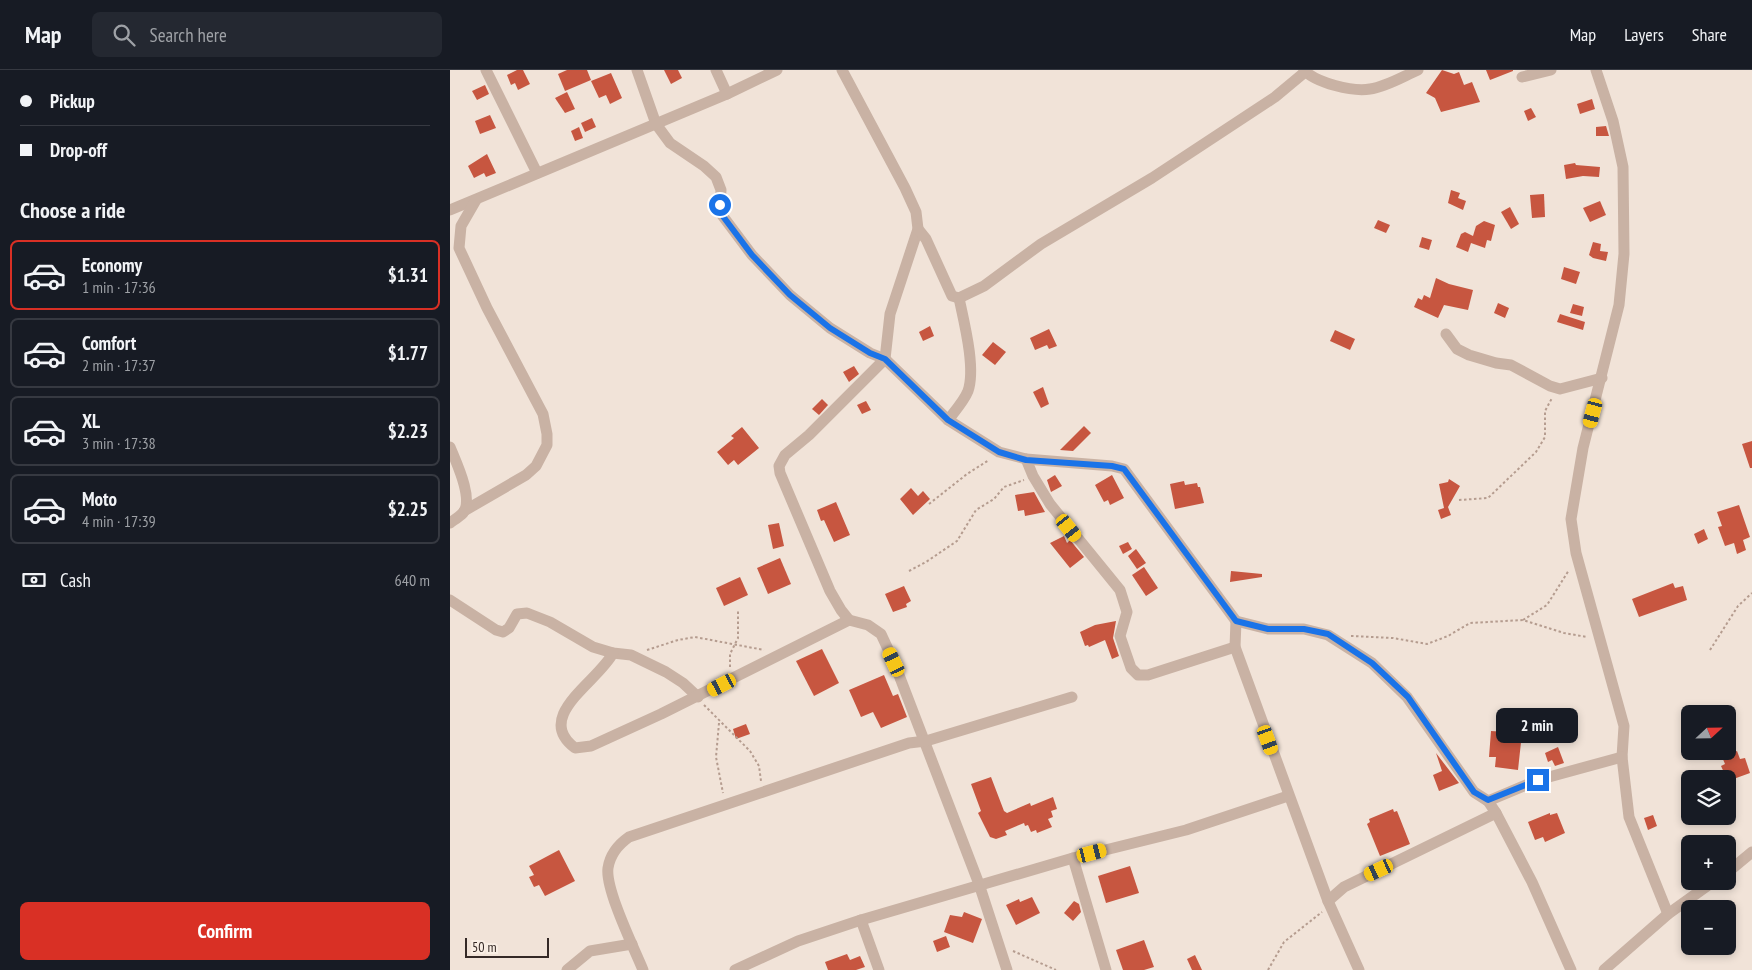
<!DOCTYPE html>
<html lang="en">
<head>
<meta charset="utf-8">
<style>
	body { margin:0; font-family:"PT Sans Narrow",sans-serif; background:#242831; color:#f1f3f6; height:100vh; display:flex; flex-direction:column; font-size:19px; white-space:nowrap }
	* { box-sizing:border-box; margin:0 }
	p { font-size:16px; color:#9ea1a6 }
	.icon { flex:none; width:28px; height:28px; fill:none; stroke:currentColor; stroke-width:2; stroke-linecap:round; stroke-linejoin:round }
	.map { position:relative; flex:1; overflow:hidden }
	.drawer { display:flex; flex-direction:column; background:#171b24; width:450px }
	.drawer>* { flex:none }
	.top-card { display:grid; align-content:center; height:110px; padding:0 20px; background:#171b24 }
	.needle { width:32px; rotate:68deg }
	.controls { position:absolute; left:1231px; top:635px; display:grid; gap:10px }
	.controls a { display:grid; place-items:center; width:55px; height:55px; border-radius:8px; background:#171b24; box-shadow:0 2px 8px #0003; font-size:25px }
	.scale { position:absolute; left:15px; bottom:12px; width:84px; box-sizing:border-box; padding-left:5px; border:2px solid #352926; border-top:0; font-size:14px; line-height:18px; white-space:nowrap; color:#352926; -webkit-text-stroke:4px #f9eee4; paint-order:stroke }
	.end { position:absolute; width:22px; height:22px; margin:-11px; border:6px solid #1a73e8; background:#fff; box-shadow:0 0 0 2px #fff }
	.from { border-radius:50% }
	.bubble { position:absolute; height:35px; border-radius:8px; background:#171b24; box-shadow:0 2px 8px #0003; font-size:16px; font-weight:700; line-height:35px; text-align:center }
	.car { position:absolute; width:15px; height:30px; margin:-15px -8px; border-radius:6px; box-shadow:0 0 4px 1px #0007; background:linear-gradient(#f5c518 24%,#345 0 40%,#f5c518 0 76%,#345 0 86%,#f5c518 0) }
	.top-card b { display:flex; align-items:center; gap:18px; height:48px; font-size:19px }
	.top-card b+b { border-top:1px solid #363941 }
	.top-card i { width:12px; height:12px; background:#f1f3f6 }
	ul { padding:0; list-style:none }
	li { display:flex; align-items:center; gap:15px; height:70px; margin:0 10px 8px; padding:0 10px; border:2px solid #363941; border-radius:8px }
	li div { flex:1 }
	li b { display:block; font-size:19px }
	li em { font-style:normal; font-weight:700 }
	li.active { border-color:#d93025 }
	li>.icon { width:45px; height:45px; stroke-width:1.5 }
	h2 { padding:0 20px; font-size:22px; line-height:60px }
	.pay { display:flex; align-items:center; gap:12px; height:55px; padding:0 20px; font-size:19px }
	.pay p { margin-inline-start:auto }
	.action { display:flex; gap:10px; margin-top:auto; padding:10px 20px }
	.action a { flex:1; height:58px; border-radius:8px; background:#d93025; color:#fff; font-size:20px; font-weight:700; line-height:58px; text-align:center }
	header { display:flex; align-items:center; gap:30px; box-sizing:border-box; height:70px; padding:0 25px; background:#171b24; border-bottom:1px solid #363941 }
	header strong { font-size:24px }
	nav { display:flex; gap:28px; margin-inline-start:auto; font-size:18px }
	.search { width:350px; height:45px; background:#242831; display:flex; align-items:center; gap:12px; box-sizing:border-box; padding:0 18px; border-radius:8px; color:#9ea1a6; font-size:19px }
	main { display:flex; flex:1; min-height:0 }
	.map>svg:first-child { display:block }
	.building { fill:#c75640 }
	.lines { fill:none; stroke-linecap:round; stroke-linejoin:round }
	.path { stroke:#b59c8f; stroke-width:2; stroke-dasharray:2.5 2.5; stroke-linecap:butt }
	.minor { stroke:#c9b2a4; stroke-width:11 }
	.route { stroke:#1a73e8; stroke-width:6 }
</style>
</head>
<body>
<header>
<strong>Map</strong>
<div class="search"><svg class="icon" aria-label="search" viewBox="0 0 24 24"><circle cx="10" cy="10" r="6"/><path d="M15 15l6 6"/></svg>Search here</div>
<nav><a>Map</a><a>Layers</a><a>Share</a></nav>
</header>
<main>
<section class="drawer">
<div class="top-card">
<b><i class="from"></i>Pickup</b>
<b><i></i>Drop-off</b>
</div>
<h2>Choose a ride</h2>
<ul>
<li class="active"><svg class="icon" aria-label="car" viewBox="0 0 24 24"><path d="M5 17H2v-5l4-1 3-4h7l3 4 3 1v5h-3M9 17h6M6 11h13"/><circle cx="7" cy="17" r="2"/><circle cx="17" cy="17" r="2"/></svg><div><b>Economy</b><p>1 min · 17:36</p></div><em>$1.31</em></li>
<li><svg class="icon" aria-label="car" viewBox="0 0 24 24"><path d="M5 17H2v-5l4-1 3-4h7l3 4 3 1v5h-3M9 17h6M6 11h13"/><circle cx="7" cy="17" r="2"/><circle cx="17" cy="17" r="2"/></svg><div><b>Comfort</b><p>2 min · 17:37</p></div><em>$1.77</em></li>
<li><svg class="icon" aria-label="car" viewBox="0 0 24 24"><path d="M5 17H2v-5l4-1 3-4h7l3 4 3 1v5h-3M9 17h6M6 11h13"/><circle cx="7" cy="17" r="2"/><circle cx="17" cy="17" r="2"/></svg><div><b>XL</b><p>3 min · 17:38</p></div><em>$2.23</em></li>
<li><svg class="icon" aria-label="car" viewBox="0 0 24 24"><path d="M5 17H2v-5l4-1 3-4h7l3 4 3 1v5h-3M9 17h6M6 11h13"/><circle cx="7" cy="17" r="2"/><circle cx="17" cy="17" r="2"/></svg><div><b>Moto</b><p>4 min · 17:39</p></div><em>$2.25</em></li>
</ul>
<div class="pay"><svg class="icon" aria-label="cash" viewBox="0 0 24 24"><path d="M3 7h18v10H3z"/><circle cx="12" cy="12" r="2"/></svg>Cash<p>640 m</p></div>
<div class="action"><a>Confirm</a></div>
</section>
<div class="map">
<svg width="1302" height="900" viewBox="0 0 1302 900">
	<rect width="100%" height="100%" fill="#f1e3d8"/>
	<g class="building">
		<path d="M67,0H73L80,14L68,20L65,13L61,15L57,5Z"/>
		<path d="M117,0H137L141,10L115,21L108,4Z"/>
		<path d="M214,0H228L232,8L221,14Z"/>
		<path d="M992,0L1004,4L1009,2L1014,15L1022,12L1030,32L991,42L985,28L976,23Z"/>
		<path d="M1036,0H1063V1L1040,10Z"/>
		<path d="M161,3L172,28L160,34L156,25L149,28L141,11Z"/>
		<path d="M35,15L39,24L27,30L22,21Z"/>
		<path d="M117,22L125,39L115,43L105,28Z"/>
		<path d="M1142,29L1145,39L1130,44L1127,34Z"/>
		<path d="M1081,38L1086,47L1078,51L1074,41Z"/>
		<path d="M40,45L46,58L30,64L25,51Z"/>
		<path d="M142,48L146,57L135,62L131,53Z"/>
		<path d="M1156,56L1159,66H1146V57Z"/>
		<path d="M129,57L133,68L125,71L121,61Z"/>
		<path d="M37,84L46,103L36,107L34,103L24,108L18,96Z"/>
		<path d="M1125,93L1126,95L1150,97L1149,107L1133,106L1116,109L1114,95Z"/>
		<path d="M1001,120L1010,123L1008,128L1016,131L1013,140L998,133Z"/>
		<path d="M1094,124L1095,147L1082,148L1080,125Z"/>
		<path d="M1150,131L1156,145L1140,152L1133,138Z"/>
		<path d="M1060,137L1069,154L1061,159L1051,142Z"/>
		<path d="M928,150L940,155L936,163L924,158Z"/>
		<path d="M1034,151L1045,155L1041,171L1037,170L1035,178L1021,173L1018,182L1006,177L1011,164L1015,162L1023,166L1026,156Z"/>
		<path d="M972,167L982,170L979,180L969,177Z"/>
		<path d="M1143,172L1151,174L1150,181L1158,182L1156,191L1143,188L1139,185Z"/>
		<path d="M1114,197L1130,202L1126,214L1111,209Z"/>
		<path d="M986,208L999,214L1023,220L1018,240L994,235L988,248L964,237L968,228L972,230L974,225L980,228Z"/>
		<path d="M1048,233L1059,238L1055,248L1044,243Z"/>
		<path d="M1123,234L1134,237L1132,246L1120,243Z"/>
		<path d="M1110,244L1135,252L1133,260L1107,252Z"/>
		<path d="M480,256L484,266L473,271L469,262Z"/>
		<path d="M599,259L607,276L599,279L597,275L585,280L580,268Z"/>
		<path d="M885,260L905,269L900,280L880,271Z"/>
		<path d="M543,272L556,282L545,295L532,285Z"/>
		<path d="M404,296L409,304L399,312L393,302Z"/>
		<path d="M593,317L599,334L591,338L583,322Z"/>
		<path d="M372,329L378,335L369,345L362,339Z"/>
		<path d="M416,331L421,340L412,344L407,335Z"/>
		<path d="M634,356L641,363L623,381L610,380Z"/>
		<path d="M292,357L309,378L288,395L284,390L278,395L267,382L284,368L281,366Z"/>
		<path d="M1302,371V398H1300L1292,374Z"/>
		<path d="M605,405L612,416L601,422L597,410Z"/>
		<path d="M662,405L674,428L660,435L658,430L654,432L645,415Z"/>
		<path d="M999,409L1010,416L998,437L1001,445L991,449L988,440L994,438L989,414L998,412Z"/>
		<path d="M734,411L735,415L747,413L748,417H750L754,433L725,439L720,414Z"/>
		<path d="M461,418L468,426L473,421L480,429L463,445L450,429Z"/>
		<path d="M584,422L595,442L575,446L574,440L568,441L565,425Z"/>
		<path d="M386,432L400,465L384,472L374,450L371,451L367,440Z"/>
		<path d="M1289,435L1300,467L1293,470L1296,480L1287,484L1284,473L1275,476L1268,457L1272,456L1267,442Z"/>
		<path d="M329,453L334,476L323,479L318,455Z"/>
		<path d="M1254,459L1258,469L1248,474L1244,464Z"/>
		<path d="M614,466L617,473L620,470L634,487L620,498L600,473Z"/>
		<path d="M678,472L682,479L673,484L669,476Z"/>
		<path d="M686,479L696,493L687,499L678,486Z"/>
		<path d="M330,488L341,514L318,524L307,498Z"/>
		<path d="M694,497L708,518L696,526L682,505Z"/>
		<path d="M781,501L812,504V507L780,512Z"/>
		<path d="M290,507L298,525L274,536L266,518Z"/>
		<path d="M1223,513L1225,518L1233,516L1237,530L1189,547L1182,529Z"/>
		<path d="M454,516L461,531L456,534L457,537L443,542L435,524Z"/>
		<path d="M666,551L663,568L669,586L662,589L655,570L639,577L638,575L635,576L630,562L645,555Z"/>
		<path d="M372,579L389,613L364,626L346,591Z"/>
		<path d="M434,605L443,626L448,624L457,647L431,658L423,642L411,647L399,620Z"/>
		<path d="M296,654L300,664L286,669L283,659Z"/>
		<path d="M1041,661L1072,663L1068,700L1045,697L1046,687H1039Z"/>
		<path d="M1108,677L1114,693L1105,696L1102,690L1098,692L1095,683Z"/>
		<path d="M1287,681L1290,689L1295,688L1300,703L1278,711L1271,696L1275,694L1272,687Z"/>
		<path d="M986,683L1009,713L989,721L983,705L992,701Z"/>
		<path d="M541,707L554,741L557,743L580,733L581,736L603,727L607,739L601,741L603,747L598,749L602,757L587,763L586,760L581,762L578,755L575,756L574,753L555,761L557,765L546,769L540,767L528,743L531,741L521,714Z"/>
		<path d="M943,739L944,742L947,741L960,774L930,786L917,754L920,752L919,749Z"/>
		<path d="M1100,743V745L1107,743L1115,763L1095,772L1093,767L1085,770L1078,752Z"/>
		<path d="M1203,745L1207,756L1198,760L1194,748Z"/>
		<path d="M109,780L125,811L95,826L89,815L84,817L79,807L84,805L79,796Z"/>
		<path d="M680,796L689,823L656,833L648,806Z"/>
		<path d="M582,827L590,843L566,855L556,835L569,829L570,832Z"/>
		<path d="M624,831L629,834L631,842L623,851L614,843Z"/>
		<path d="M514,842L532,849L523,873L494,862L500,845L512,847Z"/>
		<path d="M496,866L500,877L487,882L483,871Z"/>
		<path d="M694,870L704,897L694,900H673L666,880Z"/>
		<path d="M397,884L400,890L410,886L415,897L406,900H378L375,892Z"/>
		<path d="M745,885L752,900H742L737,889Z"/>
	</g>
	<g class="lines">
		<g class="path">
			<path d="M1009,430L1038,428L1086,382L1095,367V341L1102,328"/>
			<path d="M479,434L517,404L539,390"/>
			<path d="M459,501L476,492L507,471L526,440L544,429L554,417L574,410"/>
			<path d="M1073,550L1097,535L1119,500"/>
			<path d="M901,566L943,568L977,574L998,566L1020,553L1073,550L1114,563L1137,567"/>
			<path d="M197,580L228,570L245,567L314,580"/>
			<path d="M1260,580L1288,536L1302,523"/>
			<path d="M280,597V584L288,568V540"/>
			<path d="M254,635L300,681L309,696L311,711"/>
			<path d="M269,653L266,687L273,723"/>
			<path d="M563,881L606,900"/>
			<path d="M818,900L834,872L872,842"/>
		</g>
		<g class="minor">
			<path d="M36,0L87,103"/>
			<path d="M187,0L206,54L220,73L254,96L266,107L271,120L270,135L272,145L302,185L340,225L380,258L420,283L435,289L498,350L549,382L576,389L662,396L674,399L786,551L818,559H854L878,565L922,593L957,627L1024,722L1038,731L1046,743L1082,812L1121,900"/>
			<path d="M266,0L277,24"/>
			<path d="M392,0L455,118L466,142L468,159L440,244L435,289L359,365L335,385L329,396L330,403L380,521L391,540L399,550L418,555L431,564L444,592L529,814L557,900"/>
			<path d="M854,0C866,13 903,22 920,19C936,17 954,6 968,0"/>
			<path d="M1146,0L1163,51L1173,97L1174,184L1169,235L1133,378L1121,449L1126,483L1174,656L1172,687L1179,747L1218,844"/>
			<path d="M1072,7L1101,0"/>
			<path d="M0,140L277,24L327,0"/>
			<path d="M468,159L476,169L502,226L509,228L534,216L591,174L702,108L825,27L855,2"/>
			<path d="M996,264L1007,279L1019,285L1046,293L1061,295L1100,316L1110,319L1152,308"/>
			<path d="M498,350C505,341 514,331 518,321C526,298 514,252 509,228"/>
			<path d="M0,377C6,392 24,429 13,443C9,447 4,450 0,453"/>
			<path d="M576,389L583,406L600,434L670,520L677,542L670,566L681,598L688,605H698L785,577"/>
			<path d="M14,441L76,405L86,396L97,375V364L93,344L37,238L9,178L11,156L26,130"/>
			<path d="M0,530L46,560L53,562L59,558L67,544L77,543L100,552L143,577L163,583L181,585L216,602L233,613L248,627"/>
			<path d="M786,551L785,577L878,831L909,900"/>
			<path d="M163,583C148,612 83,646 125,678L141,676L211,644L399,550"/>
			<path d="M1038,731L1088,710L1172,687"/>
			<path d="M623,788L656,900"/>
			<path d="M1278,802L1302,782"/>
			<path d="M878,831L894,817L1046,743"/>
			<path d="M411,850L429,900"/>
			<path d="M117,900L140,881L182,874"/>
			<path d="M193,900C184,878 155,819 158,798C160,785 169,774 179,767L459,673L476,671L622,627"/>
			<path d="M285,900L348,871L411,850L623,788L736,760L838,726"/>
			<path d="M1154,900L1218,844L1264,811"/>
		</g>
	</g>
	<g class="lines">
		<path class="route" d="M270,135L272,145L302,185L340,225L380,258L420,283L435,289L498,350L549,382L576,390L662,396L674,399L786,551L818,559H854L878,564L922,593L958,627L1024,722L1038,730L1088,710"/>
	</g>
</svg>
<div class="controls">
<a><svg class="needle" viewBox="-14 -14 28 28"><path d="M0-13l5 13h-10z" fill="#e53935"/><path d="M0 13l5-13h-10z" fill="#9ea1a6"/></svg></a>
<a><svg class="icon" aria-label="layers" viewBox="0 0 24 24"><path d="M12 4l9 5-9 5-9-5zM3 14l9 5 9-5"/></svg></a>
<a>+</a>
<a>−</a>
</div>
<div class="scale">50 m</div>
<i class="end from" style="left:270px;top:135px"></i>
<i class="end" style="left:1088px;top:710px"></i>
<div class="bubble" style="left:1046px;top:638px;width:82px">2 min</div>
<i class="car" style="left:1143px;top:343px;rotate:195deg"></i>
<i class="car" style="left:619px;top:458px;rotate:141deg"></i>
<i class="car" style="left:444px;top:592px;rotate:335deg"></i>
<i class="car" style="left:272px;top:615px;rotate:243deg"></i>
<i class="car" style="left:818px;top:670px;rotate:160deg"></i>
<i class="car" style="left:642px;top:783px;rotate:76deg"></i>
<i class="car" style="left:929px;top:800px;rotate:245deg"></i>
</div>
</main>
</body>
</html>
